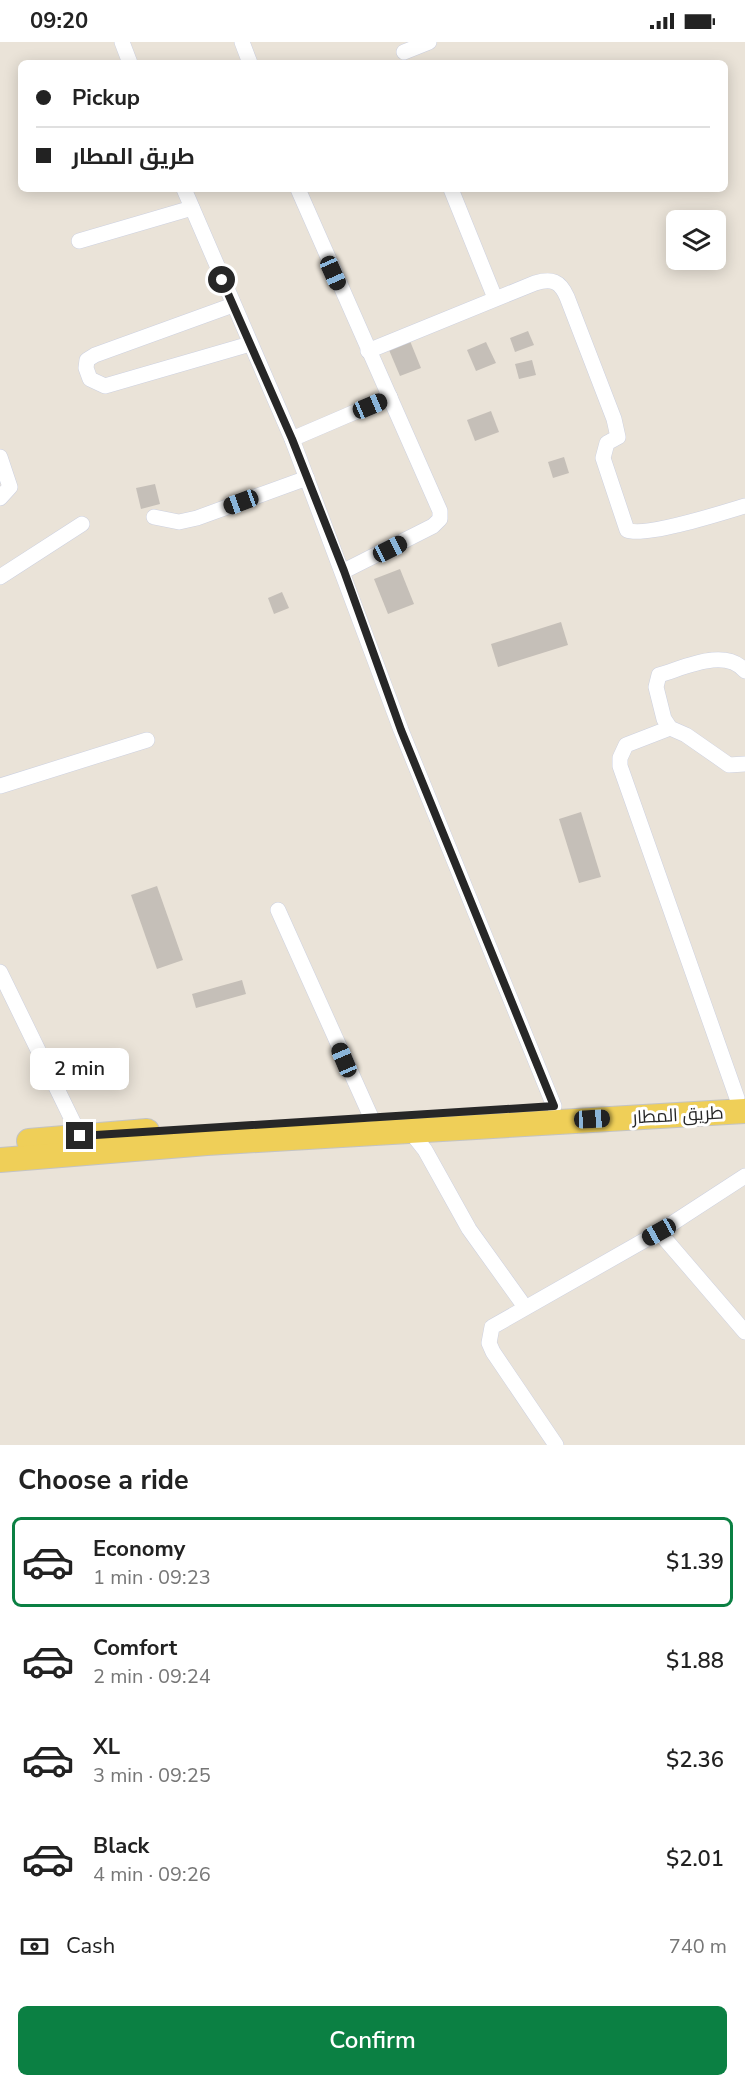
<!DOCTYPE html>
<html lang="en">
<head>
<meta charset="utf-8">
<style>
	body { margin:0; font-family:"Nunito Sans",Cairo,sans-serif; background:#f6f6f6; color:#222; height:100vh; display:flex; flex-direction:column; font-size:22px; white-space:nowrap }
	* { box-sizing:border-box; margin:0 }
	p { font-size:20px; color:#767676 }
	.icon { flex:none; width:33px; height:33px; fill:none; stroke:currentColor; stroke-width:2; stroke-linecap:round; stroke-linejoin:round }
	.map { position:relative; height:1403px; overflow:hidden }
	.drawer { display:flex; flex-direction:column; background:#fff; flex:1 }
	.drawer>* { flex:none }
	.hud { position:absolute; left:18px; top:18px; width:710px; height:132px; border-radius:9px; box-shadow:0 3px 15px #0003; display:grid; align-content:center; height:132px; padding:0 18px; background:#fff }
	.buttons { position:absolute; left:666px; top:168px; display:grid; gap:12px }
	.buttons a { display:grid; place-items:center; width:60px; height:60px; border-radius:9px; background:#fff; box-shadow:0 3px 15px #0003; font-size:30px }
	.end { position:absolute; width:27px; height:27px; margin:-14px; border:8px solid #272727; background:#fff; box-shadow:0 0 0 3px #fff }
	.from { border-radius:50% }
	.bubble { position:absolute; height:42px; border-radius:9px; background:#fff; box-shadow:0 3px 15px #0003; font-size:20px; font-weight:600; line-height:42px; text-align:center }
	.car { position:absolute; width:18px; height:36px; margin:-18px -9px; border-radius:8px; box-shadow:0 0 4px 2px #0007; background:linear-gradient(#222 24%,#8ab4d8 0 40%,#222 0 76%,#8ab4d8 0 86%,#222 0) }
	.hud b { display:flex; align-items:center; gap:21px; height:57px; font-size:22px }
	.hud b+b { border-top:2px solid #e0e0e0 }
	.hud i { width:15px; height:15px; background:#222 }
	ul { padding:0; list-style:none }
	li { display:flex; align-items:center; gap:18px; height:90px; margin:0 12px 9px; padding:0 6px; border:3px solid transparent; border-radius:9px }
	li div { flex:1 }
	li b { display:block; font-size:22px }
	li em { font-style:normal; font-weight:600 }
	li.current { border-color:#0b8043 }
	li>.icon { width:54px; height:54px; stroke-width:1.5 }
	h2 { padding:0 18px; font-size:27px; line-height:72px }
	.pay { display:flex; align-items:center; gap:15px; height:66px; padding:0 18px; font-size:22px }
	.pay p { margin-inline-start:auto }
	.action { display:flex; gap:12px; margin-top:auto; padding:12px 18px }
	.action a { flex:1; height:69px; border-radius:9px; background:#0b8043; color:#fff; font-size:24px; font-weight:600; line-height:69px; text-align:center }
	.status { display:flex; justify-content:space-between; align-items:center; height:42px; padding:0 30px; background:#fff; direction:ltr }
	.status svg { height:16px; fill:currentColor }
	.map>svg:first-child { display:block }
	.building { fill:#c5bfb8 }
	.lines { fill:none; stroke-linecap:round; stroke-linejoin:round }
	.street-casing { stroke:#cdd1e0; stroke-width:16 }
	.primary-casing { stroke:#c3c3c3; stroke-width:26 }
	.street { stroke:#fff; stroke-width:15 }
	.primary { stroke:#efcf58; stroke-width:24 }
	.route { stroke:#272727; stroke-width:8 }
	.labels { text-anchor:middle; stroke-width:6; stroke-linejoin:round; paint-order:stroke }
	.street-label { font-size:18px; fill:#272727; stroke:#fff }
</style>
</head>
<body>
<div class="status"><b>09:20</b><svg viewBox="0 0 49 12"><path d="M0 12V9h3v3zM5 12V6h3v6zM10 12V3h3v9zM15 12V0h3v12zM26 1h20v11H26zM47 4h2v5h-2z"/></svg></div>
<div class="map">
<svg width="745" height="1403" viewBox="0 0 745 1403">
	<rect width="100%" height="100%" fill="#eae3d8"/>
	<g class="building">
		<path d="M528,289L534,303L515,310L510,296Z"/>
		<path d="M410,299L421,326L400,334L389,308Z"/>
		<path d="M486,300L496,321L476,329L467,308Z"/>
		<path d="M532,318L536,333L519,337L515,322Z"/>
		<path d="M491,369L499,390L475,399L467,378Z"/>
		<path d="M564,415L569,431L553,436L548,420Z"/>
		<path d="M155,442L160,462L141,467L136,446Z"/>
		<path d="M400,527L414,562L388,572L374,537Z"/>
		<path d="M282,550L289,566L274,572L268,556Z"/>
		<path d="M561,580L568,603L498,625L491,602Z"/>
		<path d="M581,770L601,835L579,841L559,777Z"/>
		<path d="M157,844L183,918L157,927L131,853Z"/>
		<path d="M242,938L246,952L196,966L192,952Z"/>
	</g>
	<g class="lines">
		<defs>
			<g id="street">
				<path d="M122,0L130,21"/>
				<path d="M242,0L250,21"/>
				<path d="M404,10L429,0"/>
				<path d="M184,147L292,397L401,688L554,1064"/>
				<path d="M298,147L440,469V477L433,484L344,529"/>
				<path d="M451,147L495,256"/>
				<path d="M79,199L192,166"/>
				<path d="M233,263L95,313L87,318L86,326L90,337L105,344L250,302"/>
				<path d="M368,309L535,241C552,236 560,239 567,255L614,377L618,395L607,401L603,416L627,488C644,496 725,470 745,464"/>
				<path d="M292,397L390,355"/>
				<path d="M0,415L10,445L0,456"/>
				<path d="M154,475L179,480L197,476L307,436"/>
				<path d="M0,535L82,482"/>
				<path d="M745,629C725,605 684,626 659,633L656,645L664,677L670,686L686,693L729,723L745,722"/>
				<path d="M670,686L626,703L620,716V724L737,1056"/>
				<path d="M0,744L147,698"/>
				<path d="M278,868L371,1075"/>
				<path d="M0,930L80,1094"/>
				<path d="M410,1089L425,1108L469,1187L525,1265"/>
				<path d="M659,1190L745,1290"/>
				<path d="M556,1403L493,1310L489,1301L492,1285L659,1190L745,1134"/>
			</g>
			<g id="primary">
				<path d="M29,1099L147,1089"/>
				<path d="M0,1118L207,1101L745,1069"/>
			</g>
		</defs>
		<use href="#street" class="street-casing"/>
		<use href="#primary" class="primary-casing"/>
		<use href="#street" class="street"/>
		<use href="#primary" class="primary"/>
	</g>
	<g class="lines">
		<path class="route" d="M80,1094L554,1064L401,688L344,529L292,397L222,238"/>
	</g>
	<g class="labels">
		<g class="street-label">
			<text transform="translate(678 1073) rotate(-3)" y="6">طريق المطار</text>
		</g>
	</g>
</svg>
<div class="buttons">
<a><svg class="icon" aria-label="layers" viewBox="0 0 24 24"><path d="M12 4l9 5-9 5-9-5zM3 14l9 5 9-5"/></svg></a>
</div>
<i class="end from" style="left:222px;top:238px"></i>
<i class="end" style="left:80px;top:1094px"></i>
<div class="bubble" style="left:30px;top:1006px;width:99px">2 min</div>
<i class="car" style="left:333px;top:231px;rotate:156deg"></i>
<i class="car" style="left:370px;top:364px;rotate:67deg"></i>
<i class="car" style="left:241px;top:460px;rotate:250deg"></i>
<i class="car" style="left:390px;top:507px;rotate:63deg"></i>
<i class="car" style="left:344px;top:1018px;rotate:337deg"></i>
<i class="car" style="left:592px;top:1077px;rotate:87deg"></i>
<i class="car" style="left:659px;top:1190px;rotate:241deg"></i>
<div class="hud">
<b><i class="from"></i>Pickup</b>
<b><i></i>طريق المطار</b>
</div>
</div>
<section class="drawer">
<h2>Choose a ride</h2>
<ul>
<li class="current"><svg class="icon" aria-label="car" viewBox="0 0 24 24"><path d="M5 17H2v-5l4-1 3-4h7l3 4 3 1v5h-3M9 17h6M6 11h13"/><circle cx="7" cy="17" r="2"/><circle cx="17" cy="17" r="2"/></svg><div><b>Economy</b><p>1 min · 09:23</p></div><em>$1.39</em></li>
<li><svg class="icon" aria-label="car" viewBox="0 0 24 24"><path d="M5 17H2v-5l4-1 3-4h7l3 4 3 1v5h-3M9 17h6M6 11h13"/><circle cx="7" cy="17" r="2"/><circle cx="17" cy="17" r="2"/></svg><div><b>Comfort</b><p>2 min · 09:24</p></div><em>$1.88</em></li>
<li><svg class="icon" aria-label="car" viewBox="0 0 24 24"><path d="M5 17H2v-5l4-1 3-4h7l3 4 3 1v5h-3M9 17h6M6 11h13"/><circle cx="7" cy="17" r="2"/><circle cx="17" cy="17" r="2"/></svg><div><b>XL</b><p>3 min · 09:25</p></div><em>$2.36</em></li>
<li><svg class="icon" aria-label="car" viewBox="0 0 24 24"><path d="M5 17H2v-5l4-1 3-4h7l3 4 3 1v5h-3M9 17h6M6 11h13"/><circle cx="7" cy="17" r="2"/><circle cx="17" cy="17" r="2"/></svg><div><b>Black</b><p>4 min · 09:26</p></div><em>$2.01</em></li>
</ul>
<div class="pay"><svg class="icon" aria-label="cash" viewBox="0 0 24 24"><path d="M3 7h18v10H3z"/><circle cx="12" cy="12" r="2"/></svg>Cash<p>740 m</p></div>
<div class="action"><a>Confirm</a></div>
</section>
</body>
</html>
